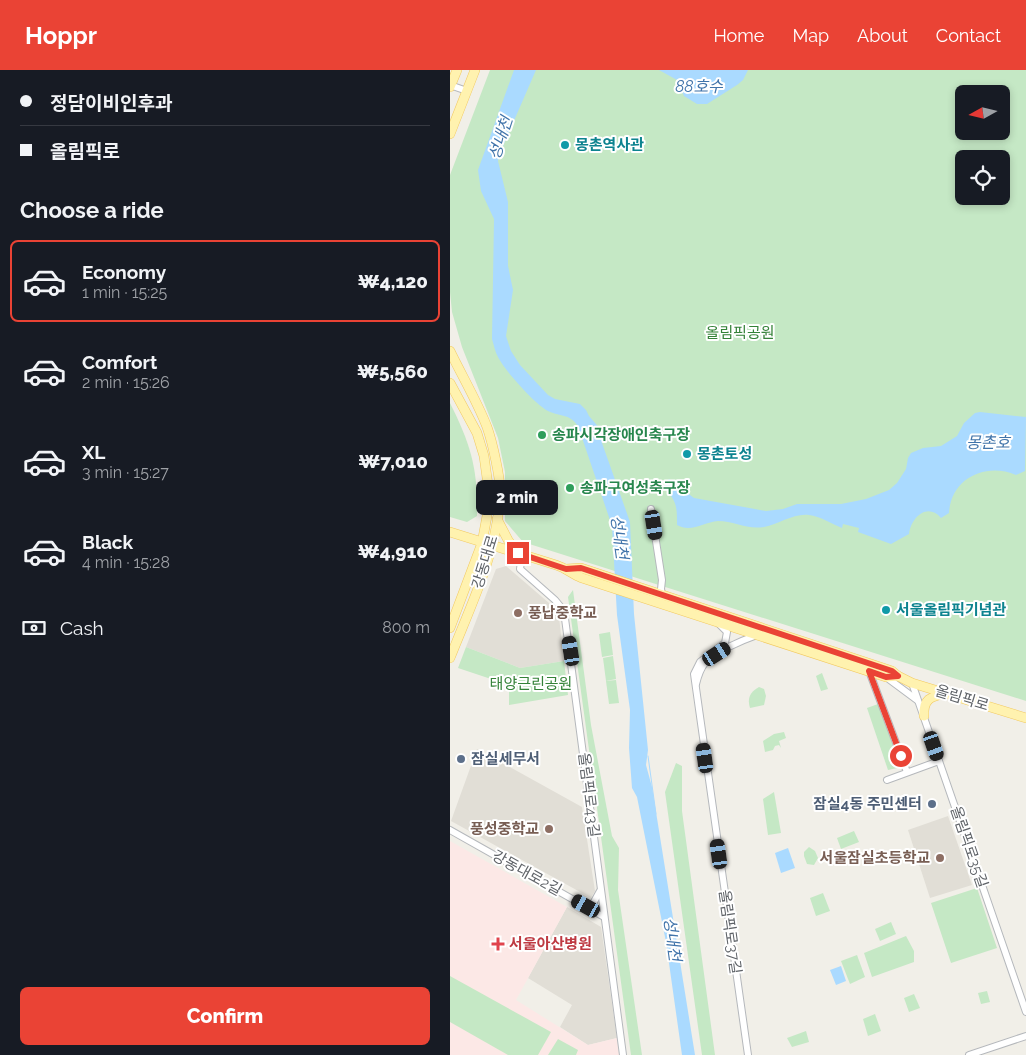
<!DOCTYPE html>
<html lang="en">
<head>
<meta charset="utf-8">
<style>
	body { margin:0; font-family:Raleway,"Noto Sans KR",sans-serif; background:#242831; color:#f1f3f6; height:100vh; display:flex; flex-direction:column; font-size:19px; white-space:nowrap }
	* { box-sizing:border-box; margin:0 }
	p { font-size:16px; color:#9ea1a6 }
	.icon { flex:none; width:28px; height:28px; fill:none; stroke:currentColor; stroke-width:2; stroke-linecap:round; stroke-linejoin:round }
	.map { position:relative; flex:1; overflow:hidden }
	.sheet { display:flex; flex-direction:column; background:#171b24; width:450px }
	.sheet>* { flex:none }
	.guide { display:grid; align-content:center; height:110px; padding:0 20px; background:#171b24 }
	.needle { width:32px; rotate:262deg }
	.buttons { position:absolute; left:505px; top:15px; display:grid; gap:10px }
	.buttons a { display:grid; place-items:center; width:55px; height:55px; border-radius:8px; background:#171b24; box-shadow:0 2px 8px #0003; font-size:25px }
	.end { position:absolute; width:22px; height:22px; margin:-11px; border:6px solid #ea4335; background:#fff; box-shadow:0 0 0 2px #fff }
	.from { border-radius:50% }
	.bubble { position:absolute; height:35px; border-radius:8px; background:#171b24; box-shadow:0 2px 8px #0003; font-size:16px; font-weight:800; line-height:35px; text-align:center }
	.car { position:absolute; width:15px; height:30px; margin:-15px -8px; border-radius:6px; box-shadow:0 0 4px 1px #0007; background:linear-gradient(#222 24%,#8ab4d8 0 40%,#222 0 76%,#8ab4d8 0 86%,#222 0) }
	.guide b { display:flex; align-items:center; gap:18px; height:48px; font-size:19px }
	.guide b+b { border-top:1px solid #363941 }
	.guide i { width:12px; height:12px; background:#f1f3f6 }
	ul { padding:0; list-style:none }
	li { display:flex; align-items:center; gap:15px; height:82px; margin:0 10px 8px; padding:0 10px; border:2px solid transparent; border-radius:8px }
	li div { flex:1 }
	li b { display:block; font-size:19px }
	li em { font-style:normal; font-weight:800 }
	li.active { border-color:#ea4335 }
	li>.icon { width:45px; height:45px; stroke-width:1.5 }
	h2 { padding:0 20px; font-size:22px; line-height:60px }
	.pay { display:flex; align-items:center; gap:12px; height:55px; padding:0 20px; font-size:19px }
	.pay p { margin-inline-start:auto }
	.primary-button { display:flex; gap:10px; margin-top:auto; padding:10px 20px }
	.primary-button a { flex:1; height:58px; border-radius:8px; background:#ea4335; color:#fff; font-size:20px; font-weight:800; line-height:58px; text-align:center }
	header { display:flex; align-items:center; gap:30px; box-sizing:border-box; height:70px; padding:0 25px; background:#ea4335; color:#fff }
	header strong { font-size:24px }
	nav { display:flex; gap:28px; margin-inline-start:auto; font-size:18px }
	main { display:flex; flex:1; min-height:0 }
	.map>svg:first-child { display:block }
	.education { fill:#e1ded6 }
	.medical { fill:#fce8e6 }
	.green { fill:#c5e8c5; fill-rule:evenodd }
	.water { fill:#aadaff }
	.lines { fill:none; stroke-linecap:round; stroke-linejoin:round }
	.stream { stroke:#aadaff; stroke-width:1 }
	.minor-casing { stroke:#b5b8bc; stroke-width:8 }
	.major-casing { stroke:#f2c960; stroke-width:10 }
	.minor { stroke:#fff; stroke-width:6 }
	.major { stroke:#fff2af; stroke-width:9 }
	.route { stroke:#ea4335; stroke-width:6 }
	.culture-dot { fill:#0f9aa8; stroke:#fff; stroke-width:2 }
	.leisure-dot { fill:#2e9e5b; stroke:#fff; stroke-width:2 }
	.education-dot { fill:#8d6e63; stroke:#fff; stroke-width:2 }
	.service-dot { fill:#5c6f8a; stroke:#fff; stroke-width:2 }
	.health-dot { fill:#e0444e; stroke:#fff; stroke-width:2 }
	.labels { text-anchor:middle; stroke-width:4; stroke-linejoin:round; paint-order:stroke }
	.culture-label { font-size:15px; font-weight:bold; fill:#0d838f; stroke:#fff; text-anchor:start }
	.park-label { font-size:15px; fill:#348238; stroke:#fff }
	.leisure-label { font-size:15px; font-weight:bold; fill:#27864d; stroke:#fff; text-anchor:start }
	.street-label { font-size:15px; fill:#5f6368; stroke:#fff }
	.education-label { font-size:15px; font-weight:bold; fill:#785e54; stroke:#fff; text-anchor:end }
	.service-label { font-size:15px; font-weight:bold; fill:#4e5e75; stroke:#fff; text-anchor:start }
	.health-label { font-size:15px; font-weight:bold; fill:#be3a42; stroke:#fff; text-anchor:start }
	.water-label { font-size:16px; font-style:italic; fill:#4174aa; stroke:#fff }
</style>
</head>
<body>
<header>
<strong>Hoppr</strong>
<nav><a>Home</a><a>Map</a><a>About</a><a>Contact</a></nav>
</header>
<main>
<section class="sheet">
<div class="guide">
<b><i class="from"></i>정담이비인후과</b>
<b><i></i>올림픽로</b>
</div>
<h2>Choose a ride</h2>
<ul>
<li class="active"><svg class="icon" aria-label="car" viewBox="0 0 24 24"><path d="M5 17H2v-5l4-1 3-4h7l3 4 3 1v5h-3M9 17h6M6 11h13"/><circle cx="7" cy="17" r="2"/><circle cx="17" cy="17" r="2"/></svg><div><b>Economy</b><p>1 min · 15:25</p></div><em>₩4,120</em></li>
<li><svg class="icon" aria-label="car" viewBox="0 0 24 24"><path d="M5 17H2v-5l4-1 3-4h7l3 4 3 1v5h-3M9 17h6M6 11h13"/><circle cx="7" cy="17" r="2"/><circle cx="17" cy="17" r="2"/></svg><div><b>Comfort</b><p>2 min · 15:26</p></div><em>₩5,560</em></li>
<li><svg class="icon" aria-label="car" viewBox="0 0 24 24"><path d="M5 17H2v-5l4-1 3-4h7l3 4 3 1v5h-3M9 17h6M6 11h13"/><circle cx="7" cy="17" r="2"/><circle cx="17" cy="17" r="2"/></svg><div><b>XL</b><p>3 min · 15:27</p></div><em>₩7,010</em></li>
<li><svg class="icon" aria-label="car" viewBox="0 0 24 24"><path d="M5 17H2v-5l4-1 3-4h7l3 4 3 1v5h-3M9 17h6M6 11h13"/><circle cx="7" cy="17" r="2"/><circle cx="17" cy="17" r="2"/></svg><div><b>Black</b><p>4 min · 15:28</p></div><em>₩4,910</em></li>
</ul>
<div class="pay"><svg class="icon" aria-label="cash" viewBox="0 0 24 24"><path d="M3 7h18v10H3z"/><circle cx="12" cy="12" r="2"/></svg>Cash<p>800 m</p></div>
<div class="primary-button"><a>Confirm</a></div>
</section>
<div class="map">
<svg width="576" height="985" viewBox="0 0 576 985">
	<rect width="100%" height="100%" fill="#f1efe8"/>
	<g class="education">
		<path d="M56,496L106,539L109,547L114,591L70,598L16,577L46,499Z"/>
		<path d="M27,679L132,737L145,821L141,828L1,751Z"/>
		<path d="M498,746L522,815L480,828L458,760Z"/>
		<path d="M117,837L151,857L167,968L138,975L110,957L122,935L78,908Z"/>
	</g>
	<path class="medical" d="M0,771L117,837L66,930L138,975L167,968L169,985H0Z"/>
	<g class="green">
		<path d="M40,0H576V631L73,472L55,451V402L48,368L12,277L2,242L0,222V105ZM514,24H551V61H514ZM514,89H551V126H514Z"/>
		<path d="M0,333C21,375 28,399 27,446L17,452L0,447Z"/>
		<path d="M123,520L141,655L162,766L169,778L168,820L192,985H181L118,527Z"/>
		<path d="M160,562L163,585L152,587L149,564Z"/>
		<path d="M16,577L70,598L114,591L118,625L59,635V615L8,598Z"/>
		<path d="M163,586L166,609L156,611L153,588Z"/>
		<path d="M372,603L378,619L371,621L366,606Z"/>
		<path d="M166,610L169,633L159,634L156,611Z"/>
		<path d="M309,617L314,619L316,626L314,635L300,638C297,628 300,622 309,617Z"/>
		<path d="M428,634L452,697L438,700L417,638Z"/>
		<path d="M334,662L336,668L329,671L331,678L329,675L325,676L323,680L315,682L313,671L324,664Z"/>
		<path d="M226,693L232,696V741L265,985H252L215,722Z"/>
		<path d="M324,722L331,763L318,765L313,729Z"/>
		<path d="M404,761L409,772L391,779L387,768Z"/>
		<path d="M359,777L365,781L368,788L364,795L357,794L354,786V782Z"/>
		<path d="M527,818L547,878L501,893L481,833Z"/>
		<path d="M373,823L380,841L366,846L360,828Z"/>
		<path d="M441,852L446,864L430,871L425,859Z"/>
		<path d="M456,866L464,881V892L422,907L414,883Z"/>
		<path d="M407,885L415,907L400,914L391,891Z"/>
		<path d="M0,906L101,962L88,985H58L0,952Z"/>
		<path d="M537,921L540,932L531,934L528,923Z"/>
		<path d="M464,924L470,938L459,942L454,928Z"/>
		<path d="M425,944L431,961L418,966L413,949Z"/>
		<path d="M356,961L359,972L342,977L337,968Z"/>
		<path d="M108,969L128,980L126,985H98Z"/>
	</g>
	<g class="water">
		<path d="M64,0H86L50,83L48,91L58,132V196L63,220L56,266L61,281L70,295L98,325L105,329L130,334L136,340L139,346L152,361V373L180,452L184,544L198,680L196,695L202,717L245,985H232L216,872L187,727L182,718L179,678L180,640L167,545L162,456L128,356C119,343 110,347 98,341C85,334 55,301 48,287C45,282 44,275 42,269L44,149L31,121L28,100Z"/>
		<path d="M209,0H298L293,10L287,15L257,34H247L234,26L227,10Z"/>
		<path d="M530,342L576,347L575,401L566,405C536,392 501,408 499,443L491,448C477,432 461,448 459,464L441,474L408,462L409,458L393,454L392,458C382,454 370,446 359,445C344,443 329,454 314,457C297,460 284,451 268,451C254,452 241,463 227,455C227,436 227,432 214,417L219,409L244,428L316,441L333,439L347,434H391L416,429L439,420L447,413L456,399L458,388L461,383L473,378L491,376L507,366L514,353L525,343Z"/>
		<path d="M338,778L345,798L331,803L325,783Z"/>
		<path d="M391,896L396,911L386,915L380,900Z"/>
	</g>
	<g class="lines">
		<path class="stream" d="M198,686L206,744"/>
		<defs>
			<g id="minor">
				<path d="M0,15L17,21"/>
				<path d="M201,439L212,510L211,519L212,524"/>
				<path d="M72,484L70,499L105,530L114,541L173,985"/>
				<path d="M268,553L277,562L275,573L250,592L244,604L298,985"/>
				<path d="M419,601L457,702"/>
				<path d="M436,607L467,630"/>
				<path d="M462,613L576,942"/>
				<path d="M246,614C248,606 250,599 255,593C264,582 293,570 307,565"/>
				<path d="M437,710L489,691"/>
				<path d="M0,760L154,847"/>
				<path d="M140,839L150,821"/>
				<path d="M519,985L576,966"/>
			</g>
			<g id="major">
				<path d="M0,17L7,0"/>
				<path d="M0,64L25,0"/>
				<path d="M0,281C12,306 27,331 37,357C42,371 51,409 50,424C48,481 21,535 0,588"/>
				<path d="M0,313L27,363L34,386L38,415L37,446L32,473L0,558"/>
				<path d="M47,449L58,470L67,483"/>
				<path d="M0,462L106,495C116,498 122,504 132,508L436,607L448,606"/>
				<path d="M116,499L131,498L421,594L442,601L448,606L462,613L576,648"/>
				<path d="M474,646C473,629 480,627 496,623"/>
			</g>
		</defs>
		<use href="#minor" class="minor-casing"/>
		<use href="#major" class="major-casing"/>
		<use href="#minor" class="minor"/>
		<use href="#major" class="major"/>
	</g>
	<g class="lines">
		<path class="route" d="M68,483L116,499L131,498L442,601L448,606L436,607L419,601L451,686"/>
	</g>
	<g class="culture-dot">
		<circle cx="115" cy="75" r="5"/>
		<circle cx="237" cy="384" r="5"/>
		<circle cx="436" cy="540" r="5"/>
	</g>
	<g class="leisure-dot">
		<circle cx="92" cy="365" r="5"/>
		<circle cx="120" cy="418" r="5"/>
	</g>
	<g class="education-dot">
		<circle cx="68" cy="543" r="5"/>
		<circle cx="99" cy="759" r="5"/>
		<circle cx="490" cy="788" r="5"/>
	</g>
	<g class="service-dot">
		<circle cx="11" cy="689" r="5"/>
		<circle cx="482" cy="734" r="5"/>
	</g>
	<path class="health-dot" d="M45.5 866.5h5v5h5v5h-5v5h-5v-5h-5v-5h5z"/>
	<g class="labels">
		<g class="culture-label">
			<text x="125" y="80">몽촌역사관</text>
			<text x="247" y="389">몽촌토성</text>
			<text x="446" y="545">서울올림픽기념관</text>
		</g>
		<g class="park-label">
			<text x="290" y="268">올림픽공원</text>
			<text x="81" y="619">태양근린공원</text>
		</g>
		<g class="leisure-label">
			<text x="102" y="370">송파시각장애인축구장</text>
			<text x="130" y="423">송파구여성축구장</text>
		</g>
		<g class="street-label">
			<text transform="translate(35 492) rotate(-73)" y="5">강동대로</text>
			<text transform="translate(512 628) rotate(17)" y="5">올림픽로</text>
			<text transform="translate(139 725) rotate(83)" y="5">올림픽로43길</text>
			<text transform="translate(519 777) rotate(71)" y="5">올림픽로35길</text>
			<text transform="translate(77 803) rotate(29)" y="5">강동대로2길</text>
			<text transform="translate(280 862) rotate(82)" y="5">올림픽로37길</text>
		</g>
		<g class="education-label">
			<text x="78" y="548" text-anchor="start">풍납중학교</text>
			<text x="89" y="764">풍성중학교</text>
			<text x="480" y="793">서울잠실초등학교</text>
		</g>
		<g class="service-label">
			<text x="21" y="694">잠실세무서</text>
			<text x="472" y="739" text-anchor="end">잠실4동 주민센터</text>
		</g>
		<g class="health-label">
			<text x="59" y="879">서울아산병원</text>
		</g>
		<g class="water-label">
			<text x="249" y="22">88호수</text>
			<text transform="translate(50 68) rotate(-72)" y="6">성내천</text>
			<text x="538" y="378">몽촌호</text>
			<text transform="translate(170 467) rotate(82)" y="6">성내천</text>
			<text transform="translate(223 869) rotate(82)" y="6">성내천</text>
		</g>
	</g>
</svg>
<div class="buttons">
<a><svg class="needle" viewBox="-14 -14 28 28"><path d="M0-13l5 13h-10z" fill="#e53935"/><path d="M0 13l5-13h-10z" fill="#9ea1a6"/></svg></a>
<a><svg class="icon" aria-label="locate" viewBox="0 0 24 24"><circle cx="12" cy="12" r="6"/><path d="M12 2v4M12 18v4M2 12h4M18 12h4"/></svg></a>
</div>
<i class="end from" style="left:451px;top:686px"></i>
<i class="end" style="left:68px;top:483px"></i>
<div class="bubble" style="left:26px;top:410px;width:82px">2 min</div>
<i class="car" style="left:204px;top:455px;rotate:171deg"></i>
<i class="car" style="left:121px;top:581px;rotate:351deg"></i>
<i class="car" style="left:267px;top:584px;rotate:58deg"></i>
<i class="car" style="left:484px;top:676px;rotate:161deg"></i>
<i class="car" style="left:255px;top:688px;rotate:352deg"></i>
<i class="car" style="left:269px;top:784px;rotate:352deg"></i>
<i class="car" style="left:136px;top:836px;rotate:299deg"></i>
</div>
</main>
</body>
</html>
